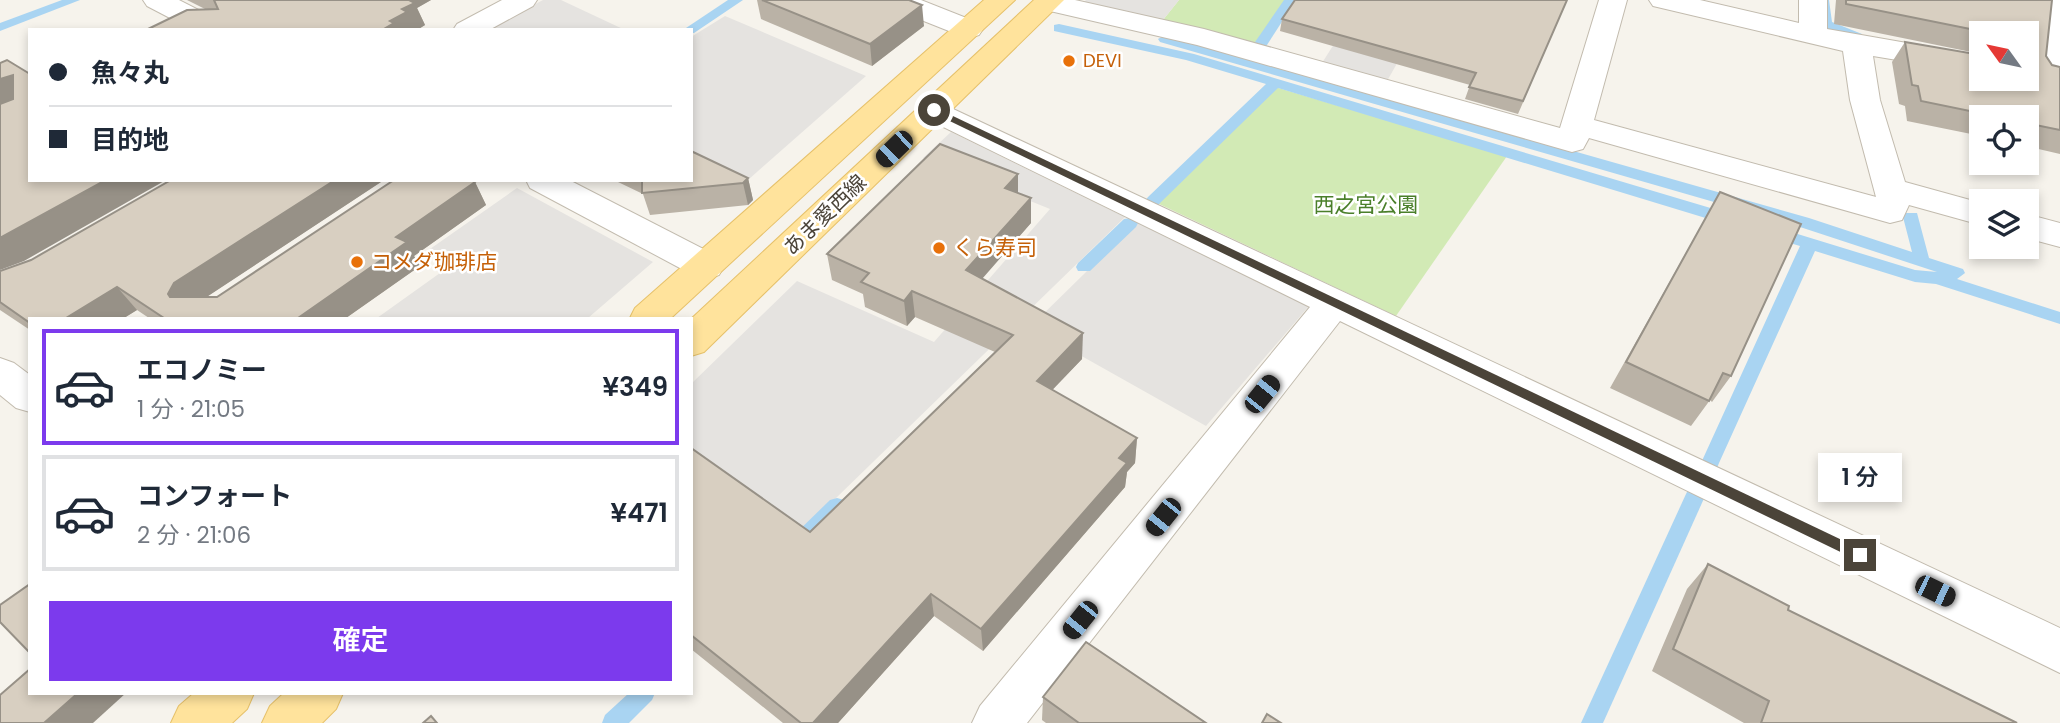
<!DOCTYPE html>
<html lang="ja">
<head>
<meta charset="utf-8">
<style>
	body { margin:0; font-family:Poppins,"Noto Sans JP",sans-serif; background:#f6f6f7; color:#1f2937; height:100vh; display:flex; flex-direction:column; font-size:26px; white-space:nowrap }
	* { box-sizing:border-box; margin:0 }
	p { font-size:23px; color:#747a83 }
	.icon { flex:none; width:38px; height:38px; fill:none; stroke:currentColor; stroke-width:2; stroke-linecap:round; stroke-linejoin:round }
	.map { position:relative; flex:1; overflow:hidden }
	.details { position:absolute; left:28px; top:317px; width:665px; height:378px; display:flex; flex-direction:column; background:#fff; border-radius:0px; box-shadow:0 4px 10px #0003 }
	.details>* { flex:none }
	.banner { position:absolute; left:28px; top:28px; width:665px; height:154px; border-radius:0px; box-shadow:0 4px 10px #0003; display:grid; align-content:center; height:154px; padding:0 21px; background:#fff }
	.needle { width:46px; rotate:303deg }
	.buttons { position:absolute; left:1969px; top:21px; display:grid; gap:14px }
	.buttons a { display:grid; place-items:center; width:70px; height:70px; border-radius:0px; background:#fff; box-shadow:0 4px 10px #0003; font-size:35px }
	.end { position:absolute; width:32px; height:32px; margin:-16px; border:9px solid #4b4439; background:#fff; box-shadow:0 0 0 4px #fff }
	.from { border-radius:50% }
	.bubble { position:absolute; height:49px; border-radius:0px; background:#fff; box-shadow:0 4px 10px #0003; font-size:23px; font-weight:600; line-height:49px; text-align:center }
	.car { position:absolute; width:21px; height:42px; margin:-21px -10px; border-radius:9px; box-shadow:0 0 5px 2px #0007; background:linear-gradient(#222 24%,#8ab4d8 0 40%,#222 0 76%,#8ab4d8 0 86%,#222 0) }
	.banner b { display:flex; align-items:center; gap:24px; height:66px; font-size:26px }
	.banner b+b { border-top:2px solid #e0e1e3 }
	.banner i { width:18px; height:18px; background:#1f2937 }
	ul { padding:12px 0 0; list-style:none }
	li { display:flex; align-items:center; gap:21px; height:116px; margin:0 14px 10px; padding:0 7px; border:4px solid #e0e1e3; border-radius:0px }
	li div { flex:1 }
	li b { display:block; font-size:26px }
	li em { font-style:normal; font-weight:600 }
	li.active { border-color:#7c3aed }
	li>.icon { width:63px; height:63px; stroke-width:1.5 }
	.button { display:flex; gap:14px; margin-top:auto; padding:14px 21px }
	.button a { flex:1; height:80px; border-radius:0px; background:#7c3aed; color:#fff; font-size:28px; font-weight:600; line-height:80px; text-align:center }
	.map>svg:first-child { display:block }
	.green { fill:#d2eab5 }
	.parking { fill:#e5e3e0 }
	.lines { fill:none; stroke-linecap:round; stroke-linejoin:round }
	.stream { fill:#a9d4f2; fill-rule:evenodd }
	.minor-casing { stroke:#c2bbae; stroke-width:2 }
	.primary-casing { stroke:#e6c16a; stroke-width:2 }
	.minor { fill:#fff; fill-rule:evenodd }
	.primary { fill:#ffe39c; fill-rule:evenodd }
	.wall { fill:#bab2a6 }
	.shaded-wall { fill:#979187 }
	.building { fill:#d8cfc1; stroke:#979187; stroke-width:2 }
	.route { fill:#4b4439 }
	.food-dot { fill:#e8710a; stroke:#fff; stroke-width:2.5 }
	.labels { text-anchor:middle; stroke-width:5; stroke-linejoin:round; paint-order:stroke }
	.far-food-label { font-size:18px; fill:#c56008; stroke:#fff; text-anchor:start }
	.park-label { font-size:21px; fill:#4a7f2a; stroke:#fff }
	.street-label { font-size:21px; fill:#4b4439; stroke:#fff }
	.food-label { font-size:21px; fill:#c56008; stroke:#fff; text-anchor:start }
</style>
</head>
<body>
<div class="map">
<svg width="2060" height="723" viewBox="0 0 2060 723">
	<rect width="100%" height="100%" fill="#f6f3ec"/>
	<g class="green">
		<path d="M1179,0H1286L1256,44L1163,20Z"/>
		<path d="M1275,87L1507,156L1396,316L1155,202Z"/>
	</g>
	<g class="parking">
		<path d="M543,0H561L625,30H487Z"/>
		<path d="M1086,0H1179L1163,20L1081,5Z"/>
		<path d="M1362,0H1433L1387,81L1322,63Z"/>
		<path d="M725,16L866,76L740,187L691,163V37Z"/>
		<path d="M951,132L1125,217L798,535L691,457V384L797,281L934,342L1050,209L923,158Z"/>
		<path d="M517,188L653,262L588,318H377L454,263L430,249Z"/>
		<path d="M1139,220L1309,306L1206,426L1030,327Z"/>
	</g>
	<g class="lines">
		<g class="stream">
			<path d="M62,0H80L0,31V23Z"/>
			<path d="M728,0H743L694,33H691V30H683Z"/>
			<path d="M1284,0H1296L1265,48H1255L1253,45Z"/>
			<path d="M1817,0H1829L1832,22L1862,34V40C1833,44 1817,27 1817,0Z"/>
			<path d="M1059,24L1194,54L1734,215L1736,219L1734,223H1722L1278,88L1158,205H1148L1145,201L1148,197L1266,84L1186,60L1054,31V25Z"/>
			<path d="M1165,35L1809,218L1912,252L1903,217L1905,213H1917L1929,258L1963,269L1965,273L1957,279L2060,312V324L1936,284L1915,282L1815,251L1719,463L1717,468L1710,471L1703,468L1701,463L1800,246L1766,236L1764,232L1766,228H1778L1915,270L1937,272L1797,226L1160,42L1158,39Z"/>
			<path d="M1130,218L1138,223L1136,227L1090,271H1078L1076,267L1078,263L1124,219Z"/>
			<path d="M1696,486L1703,488L1706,494L1603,723H1581L1686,494L1689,488Z"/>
			<path d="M837,498L844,500L847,506L844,512L802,553L795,556L788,553L785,547L788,541L830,500Z"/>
			<path d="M629,693H655L652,700L629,723H602L605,715Z"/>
		</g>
		<defs>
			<g id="minor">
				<path d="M143,0H179L226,24L230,30H193L147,6Z"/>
				<path d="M502,0H537L533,6L489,30H453L457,24Z"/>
				<path d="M882,0H921L979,23L983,29L979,35L969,38L959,35L886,6Z"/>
				<path d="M1034,0H1075L1204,29L1560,128L1599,0H1627L1594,120L1876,197L1850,100L1843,51L1653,6L1649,0H1700L1799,23V0H1827V29L1981,56V74L1873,56L1880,100L1905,182L1981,203V225L1909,205L1902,220L1890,223L1589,138L1583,149L1572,152L1197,45L1037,8Z"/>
				<path d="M2042,0H2060V80L2048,85L2037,82L2033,76Z"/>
				<path d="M934,100L2060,628V673L1340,321L1027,723H972L980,706L1310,307L923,117L918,110L923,103Z"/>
				<path d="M526,180H569L719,257L724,266L719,275L706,279L693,275L530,188Z"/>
				<path d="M2026,214L2060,223V247L2026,238Z"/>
				<path d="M0,358L14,363L30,375V412L16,408L0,395Z"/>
			</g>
			<g id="primary">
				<path d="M984,0H1015L671,318H630L635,308Z"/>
				<path d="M1034,0H1064L704,352L691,356V319Z"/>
				<path d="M194,693H254L247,709L232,723H171L179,706Z"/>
				<path d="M284,693H343L336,709L322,723H262L270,706Z"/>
			</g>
		</defs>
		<use href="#minor" class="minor-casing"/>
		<use href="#primary" class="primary-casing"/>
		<use href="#minor" class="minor"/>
		<use href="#primary" class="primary"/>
	</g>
	<g class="wall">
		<path d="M187,0H431L417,8L425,25L417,30H146L205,9Z"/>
		<path d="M757,0H909L924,26L872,66L761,19Z"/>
		<path d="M1567,0L1518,114L1465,99L1470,85L1280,31L1282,19Z"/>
		<path d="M1836,0H2052L2046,56L2052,65L2060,67V154L2026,146V117H1981V136L1907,121L1905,106L1899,104L1892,62L1905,42L1981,79L2026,33H1981V54L1834,24Z"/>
		<path d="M748,178L753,200L748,205L650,215L643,194L618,182L617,180H691Z"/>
		<path d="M171,180H384L206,297H217L475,182L486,205L414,256L420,266L346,318H149L137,310L124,318H30V330L0,310V271L31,260Z"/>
		<path d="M1720,192L1731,376L1712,402L1710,400L1691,426L1610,388Z"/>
		<path d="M1018,193L1031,223L982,278L1082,359L1052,390L1137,438L1135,463L1127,472L1125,487L983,651L934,616L838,723H783L691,649V448L810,532L995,352L915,317L907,326L865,307L863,294L832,280L827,254Z"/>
		<path d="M1708,564L1788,610L2017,723H1744L1652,671L1687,589Z"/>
		<path d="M1043,697L1206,723H1046L1042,720Z"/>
	</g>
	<g class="shaded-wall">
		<path d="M396,0H431L417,8L425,25L417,30H382L390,21Z"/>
		<path d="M922,5L924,26L872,66L870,44Z"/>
		<path d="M13,75L30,96L0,109V79Z"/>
		<path d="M1018,174V200L1005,188Z"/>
		<path d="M748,178L753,200L748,205L743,183Z"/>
		<path d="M106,180H166L24,261L0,270V238Z"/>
		<path d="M335,180H384L193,306L188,318L168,294L174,283Z"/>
		<path d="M475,182L486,205L414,256L420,266L346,318H298L396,237Z"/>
		<path d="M1031,198V223L968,295L966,270Z"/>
		<path d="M117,287L137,310L124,318H66Z"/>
		<path d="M912,291L915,317L907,326L904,301Z"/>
		<path d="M1083,333L1082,359L1037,406V381Z"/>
		<path d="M1137,438L1135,463L1127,472L1125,487L983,651L981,629L1119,458Z"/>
		<path d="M931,594L934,616L838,723H813Z"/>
		<path d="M78,693H126L93,723H44Z"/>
	</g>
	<g class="building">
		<path d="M214,0H409L415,3L402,9L407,12L390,21L394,23L382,30H146L187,10L218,9Z"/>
		<path d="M762,0H909L922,5L870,44Z"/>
		<path d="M1295,0H1567L1523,101L1469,87L1476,73L1282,19Z"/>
		<path d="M1846,0H2052L2046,56L2052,65L2060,67V130L2026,123V117H1999L1921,101L1918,86L1912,85L1905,42L1981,55V79H2026V33H1990L1846,4Z"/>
		<path d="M7,60L30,74V180H106L0,238V104L13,99V75L0,79V63Z"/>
		<path d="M940,144L1018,174L1005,188L1031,198L966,270L1083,333L1037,381L1137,438L1119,458L1127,463L981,629L931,594L813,723H801L691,635V448L810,532L1013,335L912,291L904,301L861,282L869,273L827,254Z"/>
		<path d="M691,151L748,178L743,183L642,193V180H691Z"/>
		<path d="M171,180H335L174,283L168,294L170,297H217L394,180H471L475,182L396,237L407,242L298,318H164L117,287L66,318H30V323L0,302V271L31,260Z"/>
		<path d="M1720,192L1801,224L1731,376L1723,373L1709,401L1626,362Z"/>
		<path d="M1708,564L1789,606L1788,610L2017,723H1761L1769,701L1673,649Z"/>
		<path d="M30,584V653L0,622V605Z"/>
		<path d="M1086,642L1206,723H1079L1043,697Z"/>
		<path d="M30,669V693H78L44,723H0V695Z"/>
		<path d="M1267,714L1281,723H1262Z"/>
		<path d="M431,716L437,723H423Z"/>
	</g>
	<path class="route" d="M934,107L1865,551V559H1855L931,112Z"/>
	<g class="food-dot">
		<circle cx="1069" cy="61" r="7"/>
		<circle cx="939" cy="248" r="7"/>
		<circle cx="357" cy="262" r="7"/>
	</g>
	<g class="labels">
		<g class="far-food-label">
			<text x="1083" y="67">DEVI</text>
		</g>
		<g class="park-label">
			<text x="1366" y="212">西之宮公園</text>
		</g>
		<g class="street-label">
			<text transform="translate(825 215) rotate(-44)" y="7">あま愛西線</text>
		</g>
		<g class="food-label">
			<text x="953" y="255">くら寿司</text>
			<text x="371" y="269">コメダ珈琲店</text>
		</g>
	</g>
</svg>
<div class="buttons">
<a><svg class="needle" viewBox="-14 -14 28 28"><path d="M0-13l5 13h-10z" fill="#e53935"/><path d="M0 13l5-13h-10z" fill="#747a83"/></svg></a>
<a><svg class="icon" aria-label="locate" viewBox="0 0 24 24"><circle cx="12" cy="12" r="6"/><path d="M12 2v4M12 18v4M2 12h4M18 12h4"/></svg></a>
<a><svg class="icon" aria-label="layers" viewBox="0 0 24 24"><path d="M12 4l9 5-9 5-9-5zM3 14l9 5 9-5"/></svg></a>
</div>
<i class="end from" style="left:934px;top:110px"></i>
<i class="end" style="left:1860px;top:555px"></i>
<div class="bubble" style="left:1818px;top:453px;width:84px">1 分</div>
<i class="car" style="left:894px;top:149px;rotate:226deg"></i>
<i class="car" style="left:1262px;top:394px;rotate:39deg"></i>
<i class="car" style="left:1163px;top:517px;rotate:219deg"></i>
<i class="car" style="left:1935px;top:591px;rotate:116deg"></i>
<i class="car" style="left:1080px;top:620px;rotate:219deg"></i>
<div class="banner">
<b><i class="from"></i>魚々丸</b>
<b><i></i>目的地</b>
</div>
<section class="details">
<ul>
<li class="active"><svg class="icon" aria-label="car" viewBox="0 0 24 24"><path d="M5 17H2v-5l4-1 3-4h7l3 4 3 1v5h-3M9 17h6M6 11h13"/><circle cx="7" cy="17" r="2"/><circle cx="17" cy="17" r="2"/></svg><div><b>エコノミー</b><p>1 分 · 21:05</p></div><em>¥349</em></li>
<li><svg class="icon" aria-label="car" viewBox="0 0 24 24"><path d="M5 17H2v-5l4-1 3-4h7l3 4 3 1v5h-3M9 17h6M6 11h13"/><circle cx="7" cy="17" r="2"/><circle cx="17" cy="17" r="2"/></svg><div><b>コンフォート</b><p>2 分 · 21:06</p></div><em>¥471</em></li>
</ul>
<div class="button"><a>確定</a></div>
</section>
</div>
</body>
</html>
